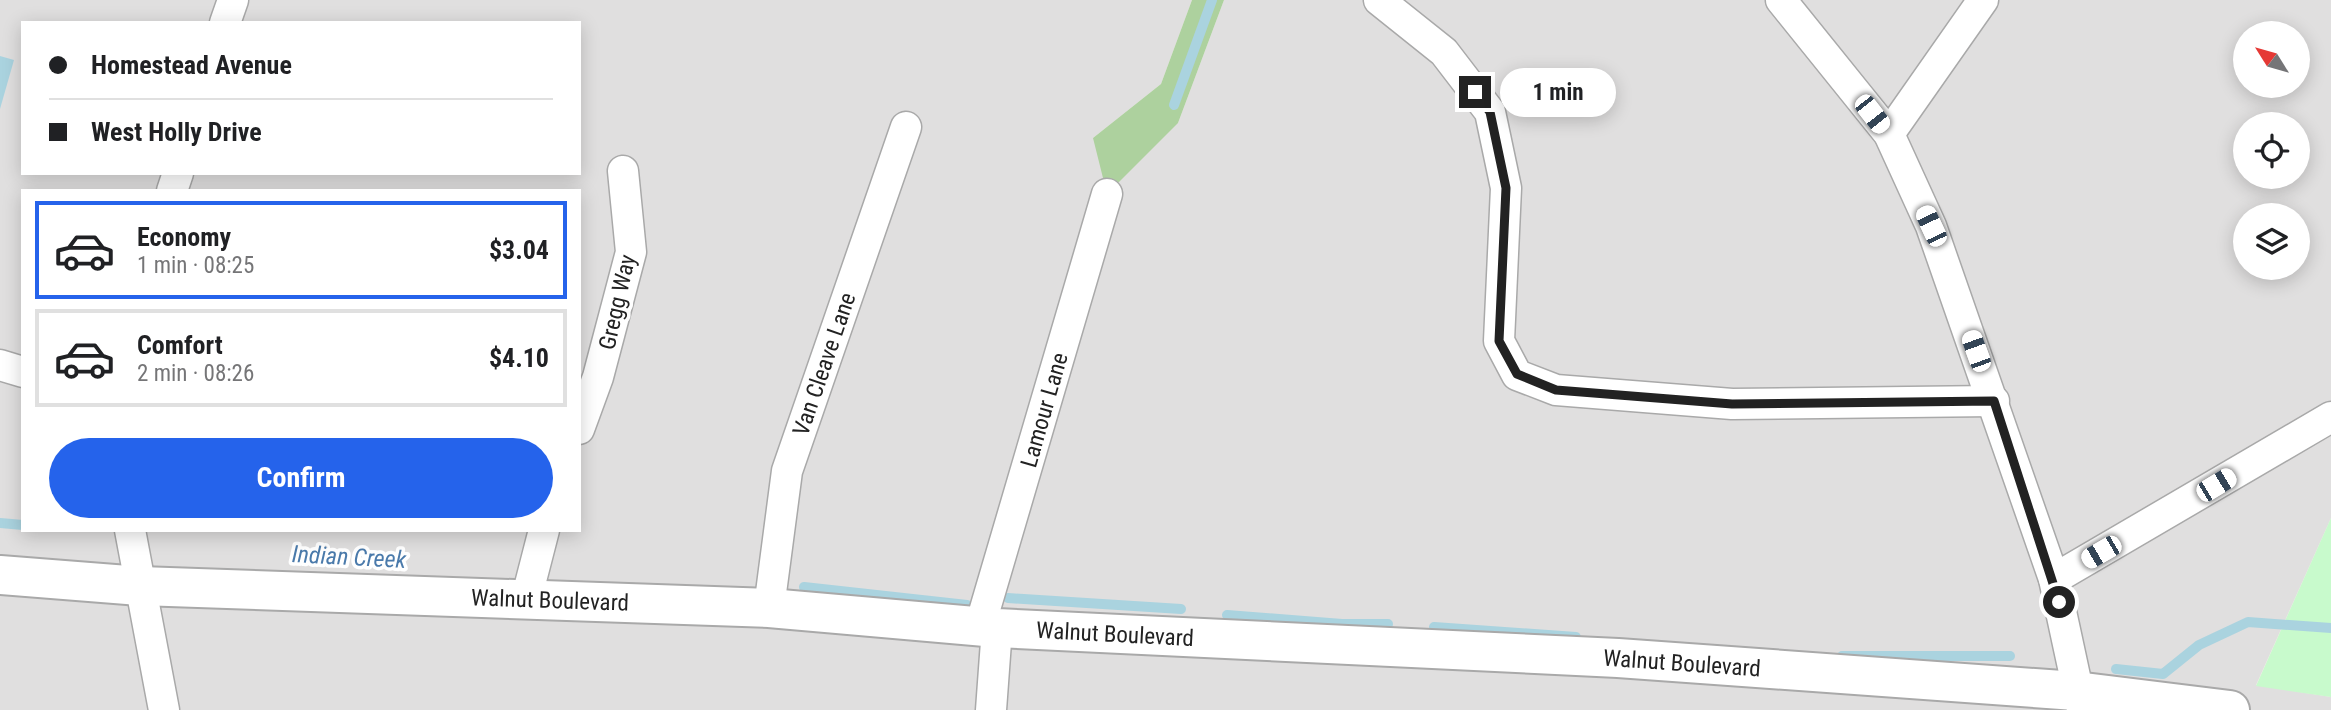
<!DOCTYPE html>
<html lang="en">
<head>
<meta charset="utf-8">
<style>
	body { margin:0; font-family:"Roboto Condensed",sans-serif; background:#f2f2f2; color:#202124; height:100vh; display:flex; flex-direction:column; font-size:26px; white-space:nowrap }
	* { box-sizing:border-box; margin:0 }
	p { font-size:23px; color:#757577 }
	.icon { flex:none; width:38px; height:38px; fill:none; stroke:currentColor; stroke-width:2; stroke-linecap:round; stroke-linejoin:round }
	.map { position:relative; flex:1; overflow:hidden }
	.drawer { position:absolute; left:21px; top:189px; width:560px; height:343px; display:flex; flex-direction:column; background:#fff; border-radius:0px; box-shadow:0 4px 18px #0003 }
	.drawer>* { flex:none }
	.banner { position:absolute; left:21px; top:21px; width:560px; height:154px; border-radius:0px; box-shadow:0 4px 18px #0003; display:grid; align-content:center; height:154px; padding:0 28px; background:#fff }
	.needle { width:46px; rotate:307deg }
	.buttons { position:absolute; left:2233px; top:21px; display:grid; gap:14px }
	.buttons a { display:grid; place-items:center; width:77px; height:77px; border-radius:50%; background:#fff; box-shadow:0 4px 18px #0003; font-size:35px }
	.end { position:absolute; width:32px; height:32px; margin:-16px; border:9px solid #222; background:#fff; box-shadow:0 0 0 4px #fff }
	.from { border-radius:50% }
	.bubble { position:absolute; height:49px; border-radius:24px; background:#fff; box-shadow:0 4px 18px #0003; font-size:23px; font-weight:700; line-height:49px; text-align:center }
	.car { position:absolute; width:21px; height:42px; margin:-21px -10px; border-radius:9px; box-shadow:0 0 5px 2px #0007; background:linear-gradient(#fff 24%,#345 0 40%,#fff 0 76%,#345 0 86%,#fff 0) }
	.banner b { display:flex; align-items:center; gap:24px; height:66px; font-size:26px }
	.banner b+b { border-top:2px solid #e0e0e0 }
	.banner i { width:18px; height:18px; background:#202124 }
	ul { padding:12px 0 0; list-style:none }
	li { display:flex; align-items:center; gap:21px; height:98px; margin:0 14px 10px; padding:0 14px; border:4px solid #e0e0e0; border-radius:0px }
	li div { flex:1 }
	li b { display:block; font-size:26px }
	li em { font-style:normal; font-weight:700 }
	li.selected { border-color:#2563eb }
	li>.icon { width:63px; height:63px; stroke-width:1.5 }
	.primary-button { display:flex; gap:14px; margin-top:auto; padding:14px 28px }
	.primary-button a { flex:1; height:80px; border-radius:42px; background:#2563eb; color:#fff; font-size:28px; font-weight:700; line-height:80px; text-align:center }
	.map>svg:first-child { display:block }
	.residential { fill:#e0dfdf; fill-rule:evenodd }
	.forest { fill:#add19e }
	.park { fill:#c8facc }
	.water { fill:#aad3df }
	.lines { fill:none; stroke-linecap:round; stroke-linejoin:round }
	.stream { stroke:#aad3df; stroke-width:10 }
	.minor-casing { stroke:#a9a9a9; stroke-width:33 }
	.tertiary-casing { stroke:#a9a9a9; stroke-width:42 }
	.minor { stroke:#fff; stroke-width:30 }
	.tertiary { stroke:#fff; stroke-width:38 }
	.route { stroke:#222; stroke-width:9 }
	.labels { text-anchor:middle; stroke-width:7; stroke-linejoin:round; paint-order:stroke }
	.street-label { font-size:23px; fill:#222; stroke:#fff }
	.water-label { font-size:24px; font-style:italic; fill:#4a7aab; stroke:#fff }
</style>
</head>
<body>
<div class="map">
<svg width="2331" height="710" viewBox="0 0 2331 710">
	<rect width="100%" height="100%" fill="#f2efe9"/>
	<path class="residential" d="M0,0H1192L1161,84L1093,138L1178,123L1224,0H2331V518L2256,685L2331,697V710H0ZM23,23H579V173H23ZM2245,33H2298V86H2245ZM2245,124H2298V177H2245ZM23,191H579V530H23ZM2245,215H2298V268H2245Z"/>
	<path class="forest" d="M1192,0H1224L1178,123L1107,194L1093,138L1161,84Z"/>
	<path class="park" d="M2331,518V697L2256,686Z"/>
	<path class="water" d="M0,56L14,60L0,109Z"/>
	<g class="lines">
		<g class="stream">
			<path d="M1174,105L1212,0"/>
			<path d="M0,523L23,525"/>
			<path d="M804,587L967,605"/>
			<path d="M1008,598L1181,609"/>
			<path d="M1227,615L1342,624H1388"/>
			<path d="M1434,627L1576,637"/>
			<path d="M1842,656H2010"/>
			<path d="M2116,669L2163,674L2199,645L2248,622L2331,628"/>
		</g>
		<defs>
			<g id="minor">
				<path d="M1379,0L1444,52L1490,112L1506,188L1499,341L1517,375L1556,390L1732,404L1994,401"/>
				<path d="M1781,0L1889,134L1931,226L2054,579L2082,709"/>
				<path d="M225,23L233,0"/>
				<path d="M1889,134L1983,0"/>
				<path d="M172,191L178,173"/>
				<path d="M0,365L23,372"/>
				<path d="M579,429L598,377L631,252L623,171"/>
				<path d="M130,530L164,710"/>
				<path d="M2054,579L2331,417"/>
				<path d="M526,600L544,530"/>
				<path d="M769,608L787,471L906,127"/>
				<path d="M980,626L1107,194"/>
				<path d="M991,710L997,628"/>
			</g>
			<path id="tertiary" d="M0,575L140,586L769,608L997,628L1618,658L2076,691L2230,710"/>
		</defs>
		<use href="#minor" class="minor-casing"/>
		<use href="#tertiary" class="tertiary-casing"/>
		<use href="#minor" class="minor"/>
		<use href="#tertiary" class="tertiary"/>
	</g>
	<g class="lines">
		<path class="route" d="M1475,92L1490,112L1506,188L1499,341L1517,374L1556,390L1732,404L1994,401L2059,602"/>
	</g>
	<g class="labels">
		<g class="street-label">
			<text transform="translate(617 302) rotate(-77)" y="8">Gregg Way</text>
			<text transform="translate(824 364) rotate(-71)" y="8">Van Cleave Lane</text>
			<text transform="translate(1044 410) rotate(-74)" y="8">Lamour Lane</text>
			<text transform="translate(550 600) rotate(2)" y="8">Walnut Boulevard</text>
			<text transform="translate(1115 634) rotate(3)" y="8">Walnut Boulevard</text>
			<text transform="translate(1682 663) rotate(4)" y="8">Walnut Boulevard</text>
		</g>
		<g class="water-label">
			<text transform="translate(349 557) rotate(3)" y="8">Indian Creek</text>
		</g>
	</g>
</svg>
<div class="buttons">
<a><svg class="needle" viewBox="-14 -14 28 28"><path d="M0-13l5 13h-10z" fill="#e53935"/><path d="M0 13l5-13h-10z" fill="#757577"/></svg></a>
<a><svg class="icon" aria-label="locate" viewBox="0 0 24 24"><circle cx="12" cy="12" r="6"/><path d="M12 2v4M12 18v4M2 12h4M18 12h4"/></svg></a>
<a><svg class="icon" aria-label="layers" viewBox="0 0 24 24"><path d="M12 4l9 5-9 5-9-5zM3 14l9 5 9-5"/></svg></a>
</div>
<i class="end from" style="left:2059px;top:602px"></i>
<i class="end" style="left:1475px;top:92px"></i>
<div class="bubble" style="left:1500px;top:68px;width:116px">1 min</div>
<i class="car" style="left:1872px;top:114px;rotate:142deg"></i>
<i class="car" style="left:1931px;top:226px;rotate:335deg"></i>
<i class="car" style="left:1976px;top:351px;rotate:340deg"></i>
<i class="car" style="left:2216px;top:485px;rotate:59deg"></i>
<i class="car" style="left:2101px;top:552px;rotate:240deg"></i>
<div class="banner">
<b><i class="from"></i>Homestead Avenue</b>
<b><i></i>West Holly Drive</b>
</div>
<section class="drawer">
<ul>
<li class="selected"><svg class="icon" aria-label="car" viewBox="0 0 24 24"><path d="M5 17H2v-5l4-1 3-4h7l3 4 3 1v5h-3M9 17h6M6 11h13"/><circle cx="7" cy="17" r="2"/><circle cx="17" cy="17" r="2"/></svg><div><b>Economy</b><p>1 min · 08:25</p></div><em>$3.04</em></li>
<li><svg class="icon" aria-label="car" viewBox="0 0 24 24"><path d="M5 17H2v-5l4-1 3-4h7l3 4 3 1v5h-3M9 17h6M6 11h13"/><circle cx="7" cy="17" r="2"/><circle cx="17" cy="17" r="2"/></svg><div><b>Comfort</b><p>2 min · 08:26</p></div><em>$4.10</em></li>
</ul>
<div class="primary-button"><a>Confirm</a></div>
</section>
</div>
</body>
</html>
